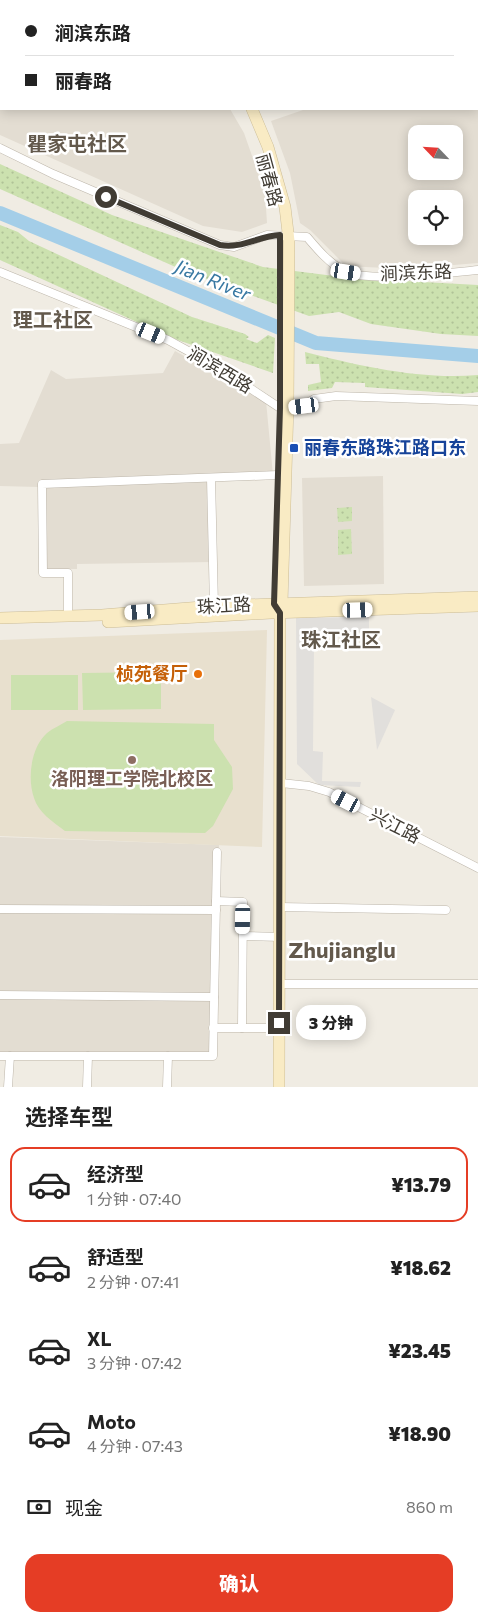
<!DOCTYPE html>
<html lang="zh">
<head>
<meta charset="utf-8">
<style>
	body { margin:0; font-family:Commissioner,"Noto Sans SC",sans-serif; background:#f2f2f2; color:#222; height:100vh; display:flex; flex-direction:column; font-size:19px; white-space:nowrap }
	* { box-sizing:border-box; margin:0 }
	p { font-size:16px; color:#767676 }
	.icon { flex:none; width:28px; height:28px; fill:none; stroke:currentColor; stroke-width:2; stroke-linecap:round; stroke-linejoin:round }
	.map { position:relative; height:1087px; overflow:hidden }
	.panel { display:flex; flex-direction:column; background:#fff; flex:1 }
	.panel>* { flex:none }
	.top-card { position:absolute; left:0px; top:0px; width:479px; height:110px; box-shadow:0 2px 12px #0003; display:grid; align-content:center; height:110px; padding:0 25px; background:#fff }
	.needle { width:32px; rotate:295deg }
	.fabs { position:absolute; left:408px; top:125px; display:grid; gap:10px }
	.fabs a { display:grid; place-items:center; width:55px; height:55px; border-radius:10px; background:#fff; box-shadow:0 2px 12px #0003; font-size:25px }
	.end { position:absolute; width:22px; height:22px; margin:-11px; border:6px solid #413c34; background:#fff; box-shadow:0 0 0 2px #fff }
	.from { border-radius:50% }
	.bubble { position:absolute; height:35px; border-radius:15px; background:#fff; box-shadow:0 2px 12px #0003; font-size:16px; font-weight:800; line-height:35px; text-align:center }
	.car { position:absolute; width:15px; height:30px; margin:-15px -8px; border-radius:6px; box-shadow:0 0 4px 1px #0007; background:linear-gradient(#fff 24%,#345 0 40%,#fff 0 76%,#345 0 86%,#fff 0) }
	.top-card b { display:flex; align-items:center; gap:18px; height:48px; font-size:19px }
	.top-card b+b { border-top:1px solid #e0e0e0 }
	.top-card i { width:12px; height:12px; background:#222 }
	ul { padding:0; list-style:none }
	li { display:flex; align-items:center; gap:15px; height:75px; margin:0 10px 8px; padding:0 15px; border:2px solid transparent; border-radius:15px }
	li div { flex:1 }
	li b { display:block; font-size:19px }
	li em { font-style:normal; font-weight:800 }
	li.on { border-color:#e53d25 }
	li>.icon { width:45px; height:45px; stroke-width:1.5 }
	h2 { padding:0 25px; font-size:22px; line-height:60px }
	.pay { display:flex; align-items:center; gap:12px; height:55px; padding:0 25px; font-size:19px }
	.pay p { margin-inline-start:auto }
	.action { display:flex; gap:10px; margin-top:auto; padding:10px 25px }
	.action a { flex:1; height:58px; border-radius:15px; background:#e53d25; color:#fff; font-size:20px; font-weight:800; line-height:58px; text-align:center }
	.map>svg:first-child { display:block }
	.residential { fill:#e3ddd2; fill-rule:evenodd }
	.education { fill:#e8e0ce }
	.grass { fill:url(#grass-dots) }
	.green { fill:#cce1af }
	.parking { fill:#e1dfdc }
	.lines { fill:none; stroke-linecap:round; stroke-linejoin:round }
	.river { stroke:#a4cee8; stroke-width:14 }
	.street-casing { stroke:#bdb6aa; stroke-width:9 }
	.secondary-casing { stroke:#ccbd97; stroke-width:12 }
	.street { stroke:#fff; stroke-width:8 }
	.secondary { stroke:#f9ebc4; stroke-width:11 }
	.route { stroke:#413c34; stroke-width:6 }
	.transit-dot { fill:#1a4fb4; stroke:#fff; stroke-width:2 }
	.food-dot { fill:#e8710a; stroke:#fff; stroke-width:2 }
	.education-dot { fill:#8d6e63; stroke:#fff; stroke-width:2 }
	.labels { text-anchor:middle; stroke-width:5; stroke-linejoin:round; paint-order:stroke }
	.street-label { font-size:18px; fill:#413c34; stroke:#fff }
	.transit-label { font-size:18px; font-weight:bold; fill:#164399; stroke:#fff; text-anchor:start }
	.food-label { font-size:18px; font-weight:bold; fill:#c56008; stroke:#fff; text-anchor:end }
	.education-label { font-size:18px; font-weight:bold; fill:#785e54; stroke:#fff }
	.water-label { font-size:19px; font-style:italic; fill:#3878a2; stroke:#fff }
	.quarter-label { font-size:20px; font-weight:bold; fill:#63594c; stroke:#fff }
	.district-label { font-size:22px; font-weight:bold; fill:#63594c; stroke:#fff }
</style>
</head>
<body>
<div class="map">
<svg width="478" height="1087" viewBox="0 0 478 1087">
	<defs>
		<pattern id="grass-dots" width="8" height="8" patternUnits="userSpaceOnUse" patternTransform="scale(1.25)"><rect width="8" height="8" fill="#cce1af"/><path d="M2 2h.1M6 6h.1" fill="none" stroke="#b0c297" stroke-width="1.8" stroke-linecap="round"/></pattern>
	</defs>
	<rect width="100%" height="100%" fill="#f0ece3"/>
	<g class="residential">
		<path d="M0,0H171L1,1V109H230L244,133L265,193L267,223L242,232L203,226L0,135Z"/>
		<path d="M360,0H478V263L405,269L346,266L310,230L300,223L290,173L271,121L306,109H478V1ZM416,134H454V171H416ZM416,199H454V236H416Z"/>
		<path d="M175,351L266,401L273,475L211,478L213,562L77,564V569H39L38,487L0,486V444L19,443L51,370L66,379L163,373Z"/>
		<path d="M383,476L384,584L304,586L302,478Z"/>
		<path d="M0,837L219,845L213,1056H0Z"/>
	</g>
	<path class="education" d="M267,630L262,847L0,836V640Z"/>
	<g class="grass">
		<path d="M0,164L112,215L263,267L350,278L478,285V336L441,334L371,324L339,312L309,316L189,273L0,189Z"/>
		<path d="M0,225L18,232L29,241L192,317L245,334L249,337L246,339L257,343L268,335L275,338L273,373L172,338L0,260Z"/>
		<path d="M305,352C360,366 421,380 478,375V392L462,394L365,387V383L335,382L332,388L308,391V385L321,382L319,364H306Z"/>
		<path d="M352,507V521L338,522L337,508Z"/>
		<path d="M351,529L352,554L338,555V530Z"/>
	</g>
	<g class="green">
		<path d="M161,672V709L83,710L82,673Z"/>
		<rect x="11" y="675" width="67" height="35"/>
		<path d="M67,721L214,724V740L232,767L233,789L213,826L205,833L65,831C53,822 38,812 34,798C27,778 31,747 47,733C53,728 61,725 67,721Z"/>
	</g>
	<g class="parking">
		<path d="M369,617V632L331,633L314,645L313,751L323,752L322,781L361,782L360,787L319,785L297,764L296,618Z"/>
		<path d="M371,697L395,710L377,750Z"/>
	</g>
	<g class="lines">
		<path class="river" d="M0,213L316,343L478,356"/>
		<defs>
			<g id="street">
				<path d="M0,148L53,174L220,245L234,247L267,235L307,237C318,250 329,263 344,271C368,283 449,273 478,270"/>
				<path d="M0,272L168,340L221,369L280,408L304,406L314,399L336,396L478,401"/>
				<path d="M211,478L214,606"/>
				<path d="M68,616V573H43L42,484L278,475"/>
				<path d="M281,783L309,786L329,792L478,868"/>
				<path d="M216,901L243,902L242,1028"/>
				<path d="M280,907L446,910"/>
				<path d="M0,909L216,910"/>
				<path d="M243,936L280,937"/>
				<path d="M280,984H478"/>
				<path d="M0,995L214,997"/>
				<path d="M213,1028H270"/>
				<path d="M0,1056H213L217,852"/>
				<path d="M8,1087L10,1056"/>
				<path d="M87,1087L88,1056"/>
				<path d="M167,1087L168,1056"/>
			</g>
			<g id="secondary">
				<path d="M193,0L194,1"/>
				<path d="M252,109L268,147L285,207L289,241L288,406L282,603L280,613L279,1087"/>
				<path d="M0,618L102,615L214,606L478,597"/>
				<path d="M108,622L271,613L478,606"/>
			</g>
		</defs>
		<use href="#street" class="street-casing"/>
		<use href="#secondary" class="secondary-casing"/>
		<use href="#street" class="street"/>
		<use href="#secondary" class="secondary"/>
	</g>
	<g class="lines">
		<path class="route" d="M106,197L220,245C242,249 258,236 280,235V408L274,604L280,613L279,1023"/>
	</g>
	<rect class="transit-dot" x="289" y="443" width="10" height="10" rx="2.5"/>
	<circle class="food-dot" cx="198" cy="674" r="5"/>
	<circle class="education-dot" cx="132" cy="760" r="5"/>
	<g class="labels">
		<g class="street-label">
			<text transform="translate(269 180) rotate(75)" y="6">丽春路</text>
			<text transform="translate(416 273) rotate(-2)" y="6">涧滨东路</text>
			<text transform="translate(220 370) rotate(31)" y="6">涧滨西路</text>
			<text transform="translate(224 606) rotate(-3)" y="6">珠江路</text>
			<text transform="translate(395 826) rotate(27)" y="6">兴江路</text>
		</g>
		<g class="transit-label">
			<text x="304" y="454">丽春东路珠江路口东</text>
		</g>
		<g class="food-label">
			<text x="188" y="680">桢苑餐厅</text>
		</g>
		<g class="education-label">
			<text x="132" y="785">洛阳理工学院北校区</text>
		</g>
		<g class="water-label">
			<text transform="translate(213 280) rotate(22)" y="7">Jian River</text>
		</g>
		<g class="quarter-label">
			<text x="77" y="151">瞿家屯社区</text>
			<text x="53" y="327">理工社区</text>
			<text x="341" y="647">珠江社区</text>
		</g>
		<g class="district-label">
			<text x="342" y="958">Zhujianglu</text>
		</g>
	</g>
</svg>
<div class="fabs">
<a><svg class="needle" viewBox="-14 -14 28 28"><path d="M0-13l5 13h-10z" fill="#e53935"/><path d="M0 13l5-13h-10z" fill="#767676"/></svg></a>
<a><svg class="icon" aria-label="locate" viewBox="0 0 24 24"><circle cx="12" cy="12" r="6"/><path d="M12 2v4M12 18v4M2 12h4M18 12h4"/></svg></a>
</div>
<i class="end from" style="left:106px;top:197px"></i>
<i class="end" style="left:279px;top:1023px"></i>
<div class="bubble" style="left:296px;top:1005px;width:70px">3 分钟</div>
<i class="car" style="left:346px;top:272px;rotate:99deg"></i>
<i class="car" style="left:151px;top:333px;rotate:112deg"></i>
<i class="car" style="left:304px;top:406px;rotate:263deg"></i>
<i class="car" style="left:358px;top:610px;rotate:88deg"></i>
<i class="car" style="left:140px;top:612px;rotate:266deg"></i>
<i class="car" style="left:346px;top:801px;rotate:297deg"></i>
<i class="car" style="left:243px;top:919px;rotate:181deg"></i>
<div class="top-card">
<b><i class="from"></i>涧滨东路</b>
<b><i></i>丽春路</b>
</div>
</div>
<section class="panel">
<h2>选择车型</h2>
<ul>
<li class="on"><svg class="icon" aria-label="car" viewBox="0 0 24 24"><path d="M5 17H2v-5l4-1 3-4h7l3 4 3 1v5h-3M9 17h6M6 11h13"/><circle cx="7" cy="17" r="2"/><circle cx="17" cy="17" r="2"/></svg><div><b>经济型</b><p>1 分钟 · 07:40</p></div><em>¥13.79</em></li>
<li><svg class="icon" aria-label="car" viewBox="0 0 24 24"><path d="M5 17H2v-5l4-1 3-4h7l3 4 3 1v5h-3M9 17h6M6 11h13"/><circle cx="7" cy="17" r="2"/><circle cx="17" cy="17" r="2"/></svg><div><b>舒适型</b><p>2 分钟 · 07:41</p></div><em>¥18.62</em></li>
<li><svg class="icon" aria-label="car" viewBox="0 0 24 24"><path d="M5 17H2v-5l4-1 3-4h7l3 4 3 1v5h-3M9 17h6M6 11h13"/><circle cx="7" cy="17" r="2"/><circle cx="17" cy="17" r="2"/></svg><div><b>XL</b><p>3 分钟 · 07:42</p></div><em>¥23.45</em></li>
<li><svg class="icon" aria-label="car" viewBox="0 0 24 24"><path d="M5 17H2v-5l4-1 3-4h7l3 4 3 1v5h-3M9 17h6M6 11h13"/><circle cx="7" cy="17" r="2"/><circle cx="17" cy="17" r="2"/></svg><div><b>Moto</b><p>4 分钟 · 07:43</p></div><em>¥18.90</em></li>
</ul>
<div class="pay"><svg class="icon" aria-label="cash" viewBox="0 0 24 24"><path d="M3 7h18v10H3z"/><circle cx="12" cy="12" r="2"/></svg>现金<p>860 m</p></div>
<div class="action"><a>确认</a></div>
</section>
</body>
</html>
